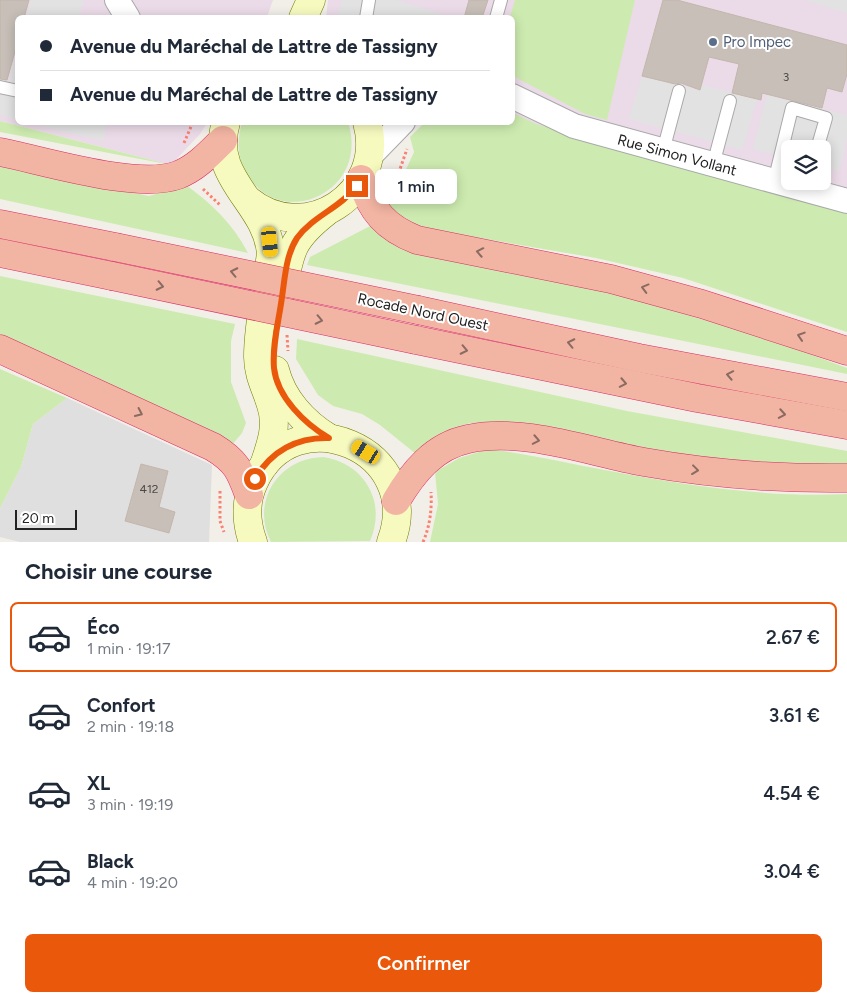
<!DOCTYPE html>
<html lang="fr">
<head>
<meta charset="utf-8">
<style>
	body { margin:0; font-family:Figtree,sans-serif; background:#f6f6f7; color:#1f2937; height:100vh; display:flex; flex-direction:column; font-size:19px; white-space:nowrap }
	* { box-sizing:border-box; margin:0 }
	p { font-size:16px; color:#747a83 }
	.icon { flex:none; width:28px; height:28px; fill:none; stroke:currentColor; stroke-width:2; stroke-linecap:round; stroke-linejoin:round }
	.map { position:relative; height:542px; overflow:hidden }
	.drawer { display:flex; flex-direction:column; background:#fff; flex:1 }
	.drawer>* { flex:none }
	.top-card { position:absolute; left:15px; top:15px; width:500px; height:110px; border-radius:8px; box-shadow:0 2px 12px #0003; display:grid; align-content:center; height:110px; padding:0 25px; background:#fff }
	.buttons { position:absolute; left:781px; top:140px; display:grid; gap:10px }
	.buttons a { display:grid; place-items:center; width:50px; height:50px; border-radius:8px; background:#fff; box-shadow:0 2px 12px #0003; font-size:25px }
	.scale { position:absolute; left:15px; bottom:12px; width:62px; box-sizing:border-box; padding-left:5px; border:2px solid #222; border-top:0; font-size:14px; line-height:18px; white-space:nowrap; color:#222; -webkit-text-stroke:4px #fff; paint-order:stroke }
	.end { position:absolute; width:22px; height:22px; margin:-11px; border:6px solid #ea580c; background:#fff; box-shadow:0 0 0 2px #fff }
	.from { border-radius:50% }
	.bubble { position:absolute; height:35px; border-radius:8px; background:#fff; box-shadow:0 2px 12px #0003; font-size:16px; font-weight:600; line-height:35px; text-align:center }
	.car { position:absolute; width:15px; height:30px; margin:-15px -8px; border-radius:6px; box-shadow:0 0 4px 1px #0007; background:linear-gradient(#f5c518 24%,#345 0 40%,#f5c518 0 76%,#345 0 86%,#f5c518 0) }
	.top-card b { display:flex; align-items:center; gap:18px; height:48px; font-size:19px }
	.top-card b+b { border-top:1px solid #e0e1e3 }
	.top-card i { width:12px; height:12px; background:#1f2937 }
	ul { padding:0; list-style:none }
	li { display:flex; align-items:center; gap:15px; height:70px; margin:0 10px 8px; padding:0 15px; border:2px solid transparent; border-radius:8px }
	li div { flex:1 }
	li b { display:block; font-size:19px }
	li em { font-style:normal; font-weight:600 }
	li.selected { border-color:#ea580c }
	li>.icon { width:45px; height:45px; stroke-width:1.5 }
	h2 { padding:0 25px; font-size:22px; line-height:60px }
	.button { display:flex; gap:10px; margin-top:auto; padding:10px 25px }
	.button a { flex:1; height:58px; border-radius:8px; background:#ea580c; color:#fff; font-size:20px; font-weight:600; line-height:58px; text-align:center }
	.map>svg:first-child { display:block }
	.residential { fill:#e0dfdf }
	.industrial { fill:#ebdbe8; fill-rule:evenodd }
	.grass { fill:#cdebb0 }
	.parking { fill:#e2e2e2 }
	.building { fill:#c7bfb8; stroke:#c4b6ab }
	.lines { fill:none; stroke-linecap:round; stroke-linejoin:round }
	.service-casing { stroke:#a9a9a9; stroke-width:14 }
	.minor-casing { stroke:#a9a9a9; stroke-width:26 }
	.secondary-casing { stroke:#707d05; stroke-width:29 }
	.trunk-casing { stroke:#dc2a67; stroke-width:29 }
	.path { stroke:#fa8072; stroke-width:3; stroke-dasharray:2.5 2.5; stroke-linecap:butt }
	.service { stroke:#fff; stroke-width:12 }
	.minor { stroke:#fff; stroke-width:24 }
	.secondary { stroke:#f7fabf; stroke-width:28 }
	.trunk { stroke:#f2b4a3; stroke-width:28 }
	.trunk-bridge-casing { stroke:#dc2a67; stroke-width:29; stroke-linecap:butt }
	.trunk-bridge { stroke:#f2b4a3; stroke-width:28 }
	.oneway { stroke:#8a6b62 }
	.route { stroke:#ea580c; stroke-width:6 }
	.service-dot { fill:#5c6f8a; stroke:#fff; stroke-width:2 }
	.labels { text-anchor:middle; stroke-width:4; stroke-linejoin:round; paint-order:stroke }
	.number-label { font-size:12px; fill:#4b4948 }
	.service-label { font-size:15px; fill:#4e5e75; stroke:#fff; text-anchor:start }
	.street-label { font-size:15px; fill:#222; stroke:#fff }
</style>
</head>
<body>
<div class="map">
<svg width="847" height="542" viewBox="0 0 847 542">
	<rect width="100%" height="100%" fill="#f2efe9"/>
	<path class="residential" d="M67,398L212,465L209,542H20L0,537V508L21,467L33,424Z"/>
	<g class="industrial">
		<path d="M0,0H273L267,17L18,18V122L207,123L200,134L171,165L0,121Z"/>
		<path d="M328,0H847V213L513,118L512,18H326ZM790,149H822V181H790Z"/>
	</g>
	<g class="grass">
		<path d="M515,0H635L607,120L585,114L513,76L512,18L510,17Z"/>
		<path d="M513,113L536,124L847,213V332L683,278L596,258L432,230L401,221L387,211L414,152L410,137L423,124L512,122Z"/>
		<path d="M0,121L171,165L0,132Z"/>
		<path d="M348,122C371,192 279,234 245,171C237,156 237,139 242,123Z"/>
		<path d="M0,165L149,196L186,185C212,204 233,224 248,253L0,199Z"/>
		<path d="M374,224L767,338L847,368V374L307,265L310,257Z"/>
		<path d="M0,276L235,324L231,341V382L246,423L242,433L231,446L88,373L0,335Z"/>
		<path d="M297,339L627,411L847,451V467L716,462L509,423H470L446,431L416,454L380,425L362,414L333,406L318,395L296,359Z"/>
		<path d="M0,369L67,398L33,424L21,467L0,508Z"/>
		<path d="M489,449C528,454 566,463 605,470C685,485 765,498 847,494V542H430L438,504L435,472L459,458Z"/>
		<path d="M323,457C365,463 387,503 370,541L271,542C250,501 279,458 323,457Z"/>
	</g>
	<g class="parking">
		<path d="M31,0H84L79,17H26Z"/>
		<path d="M342,0H397L449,17L337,18Z"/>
		<path d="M804,0H847V13Z"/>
		<path d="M17,49V120L0,115V82L8,84Z"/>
		<path d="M642,76L700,90L702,85L757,99L742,150L629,119Z"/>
		<path d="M767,95L847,115V139L839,171L823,167L822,149H790V158L753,149Z"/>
		<path d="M29,123H107L103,141Z"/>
	</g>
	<g class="building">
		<path d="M0,0H29L24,18H18V41L7,80L0,79Z"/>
		<path d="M469,0H488L482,18H464Z"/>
		<path d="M663,0H677L847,45V74L842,92L827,88L822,108L762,93L761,100L732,93L739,64L709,57L700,90L681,83L675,84L642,76Z"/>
		<path d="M141,464L168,471L159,507L175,512L169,533L125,521Z"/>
	</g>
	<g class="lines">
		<defs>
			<g id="service">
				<path d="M366,18L369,0"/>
				<path d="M496,18L501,0"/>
				<path d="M0,87L18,91"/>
				<path d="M663,151L679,91"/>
				<path d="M713,165L730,101"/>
				<path d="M774,182L792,108L826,118L817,149"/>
			</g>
			<g id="minor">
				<path d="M117,0L128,18"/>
				<path d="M512,96L574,126L847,201"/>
				<path d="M369,157L403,122"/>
			</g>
			<g id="secondary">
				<path d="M303,18L311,0"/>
				<path d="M226,122C209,180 266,201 271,253C267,287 258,322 258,357C258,375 266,388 271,405C278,426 271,444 264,465"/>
				<path d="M248,200C305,247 387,194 367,122"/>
				<path d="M283,290C290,249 293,238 326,212"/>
				<path d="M275,370C282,399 304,423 329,438"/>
				<path d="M253,542C246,523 245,501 254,482C294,394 426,450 391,542"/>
			</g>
			<g id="trunk">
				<path d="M0,152C45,161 137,190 178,175C196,168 209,154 223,140"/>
				<path d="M361,179C371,211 386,228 417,240L611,279L702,304L847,351"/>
				<path d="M0,224L115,247"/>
				<path d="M0,253L112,276"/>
				<path d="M418,310L639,358L847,397"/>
				<path d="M416,340L697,398L847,425"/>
				<path d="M0,349L213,447C236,461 240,470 249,495"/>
				<path d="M396,501C413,472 434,446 468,439C524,427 589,452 644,462C711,474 778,479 847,478"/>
			</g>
		</defs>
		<use href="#service" class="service-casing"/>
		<use href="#minor" class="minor-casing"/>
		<use href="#secondary" class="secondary-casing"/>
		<use href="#trunk" class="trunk-casing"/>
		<g class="path">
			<path d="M184,143L193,122"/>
			<path d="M203,189L220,205"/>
			<path d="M392,192L407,149"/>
			<path d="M287,335L288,351"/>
			<path d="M220,491V521L224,532"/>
			<path d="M423,542C430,526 432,509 431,492"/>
		</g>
		<use href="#service" class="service"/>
		<use href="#minor" class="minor"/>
		<use href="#secondary" class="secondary"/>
		<use href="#trunk" class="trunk"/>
		<defs>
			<g id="trunk-bridge">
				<path d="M115,247L418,310"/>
				<path d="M112,276L416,340"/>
			</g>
		</defs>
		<use href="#trunk-bridge" class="trunk-bridge-casing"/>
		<use href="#trunk-bridge" class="trunk-bridge"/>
	</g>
	<defs><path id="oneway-chevron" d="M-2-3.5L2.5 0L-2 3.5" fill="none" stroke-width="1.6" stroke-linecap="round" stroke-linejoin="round" transform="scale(1.25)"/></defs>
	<g class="oneway">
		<use href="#oneway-chevron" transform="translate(480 252) rotate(-169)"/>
		<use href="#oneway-chevron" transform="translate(234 272) rotate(-168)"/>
		<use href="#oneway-chevron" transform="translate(160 286) rotate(12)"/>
		<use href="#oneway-chevron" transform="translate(645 288) rotate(-165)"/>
		<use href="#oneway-chevron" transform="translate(319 320) rotate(12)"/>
		<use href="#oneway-chevron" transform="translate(801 336) rotate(-162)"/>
		<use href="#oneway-chevron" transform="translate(571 343) rotate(-168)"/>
		<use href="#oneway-chevron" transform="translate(464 350) rotate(12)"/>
		<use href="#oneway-chevron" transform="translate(730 375) rotate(-169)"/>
		<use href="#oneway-chevron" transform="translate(623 383) rotate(11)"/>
		<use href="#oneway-chevron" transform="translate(139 413) rotate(25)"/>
		<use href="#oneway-chevron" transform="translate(782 414) rotate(10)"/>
		<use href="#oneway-chevron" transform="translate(536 440) rotate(11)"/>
		<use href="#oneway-chevron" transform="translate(695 470) rotate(7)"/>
	</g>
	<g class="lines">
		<path class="route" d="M255,479C271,451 297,437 329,438C305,424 277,397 274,368C272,345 279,320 282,297C285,277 286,255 297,238C313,216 340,208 357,186"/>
	</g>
	<circle class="service-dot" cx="713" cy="42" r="5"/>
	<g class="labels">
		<g class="number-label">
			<text x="786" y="81">3</text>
			<text x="149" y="493">412</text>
		</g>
		<g class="service-label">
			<text x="723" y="47">Pro Impec</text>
		</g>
		<g class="street-label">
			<text transform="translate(677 155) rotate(15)" y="5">Rue Simon Vollant</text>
			<text transform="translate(423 312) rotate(12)" y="5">Rocade Nord Ouest</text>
		</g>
	</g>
</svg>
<div class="buttons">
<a><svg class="icon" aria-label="layers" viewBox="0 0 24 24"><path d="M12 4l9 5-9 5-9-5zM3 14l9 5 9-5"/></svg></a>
</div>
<div class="scale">20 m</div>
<i class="end from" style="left:255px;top:479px"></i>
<i class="end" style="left:357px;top:186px"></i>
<div class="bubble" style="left:375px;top:169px;width:82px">1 min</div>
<i class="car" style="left:270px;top:242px;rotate:174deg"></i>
<i class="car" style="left:366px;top:452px;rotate:301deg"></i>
<div class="top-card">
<b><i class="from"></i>Avenue du Maréchal de Lattre de Tassigny</b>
<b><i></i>Avenue du Maréchal de Lattre de Tassigny</b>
</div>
</div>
<section class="drawer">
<h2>Choisir une course</h2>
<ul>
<li class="selected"><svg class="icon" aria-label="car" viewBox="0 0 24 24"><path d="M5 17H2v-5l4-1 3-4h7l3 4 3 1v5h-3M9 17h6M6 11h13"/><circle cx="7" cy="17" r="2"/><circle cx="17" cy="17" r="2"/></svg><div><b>Éco</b><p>1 min · 19:17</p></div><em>2.67 €</em></li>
<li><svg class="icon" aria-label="car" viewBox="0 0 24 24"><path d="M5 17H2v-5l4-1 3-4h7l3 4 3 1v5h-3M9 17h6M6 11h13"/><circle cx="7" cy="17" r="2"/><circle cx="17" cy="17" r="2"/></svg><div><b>Confort</b><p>2 min · 19:18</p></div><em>3.61 €</em></li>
<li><svg class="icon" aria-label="car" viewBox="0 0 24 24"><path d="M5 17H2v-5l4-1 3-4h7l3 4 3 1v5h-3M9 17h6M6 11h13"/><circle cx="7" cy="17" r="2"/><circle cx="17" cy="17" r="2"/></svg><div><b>XL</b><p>3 min · 19:19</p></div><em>4.54 €</em></li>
<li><svg class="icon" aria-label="car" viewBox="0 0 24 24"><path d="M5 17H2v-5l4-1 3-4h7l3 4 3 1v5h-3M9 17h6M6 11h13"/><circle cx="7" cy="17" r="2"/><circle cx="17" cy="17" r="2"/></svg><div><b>Black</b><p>4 min · 19:20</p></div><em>3.04 €</em></li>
</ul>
<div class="button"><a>Confirmer</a></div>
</section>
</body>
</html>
